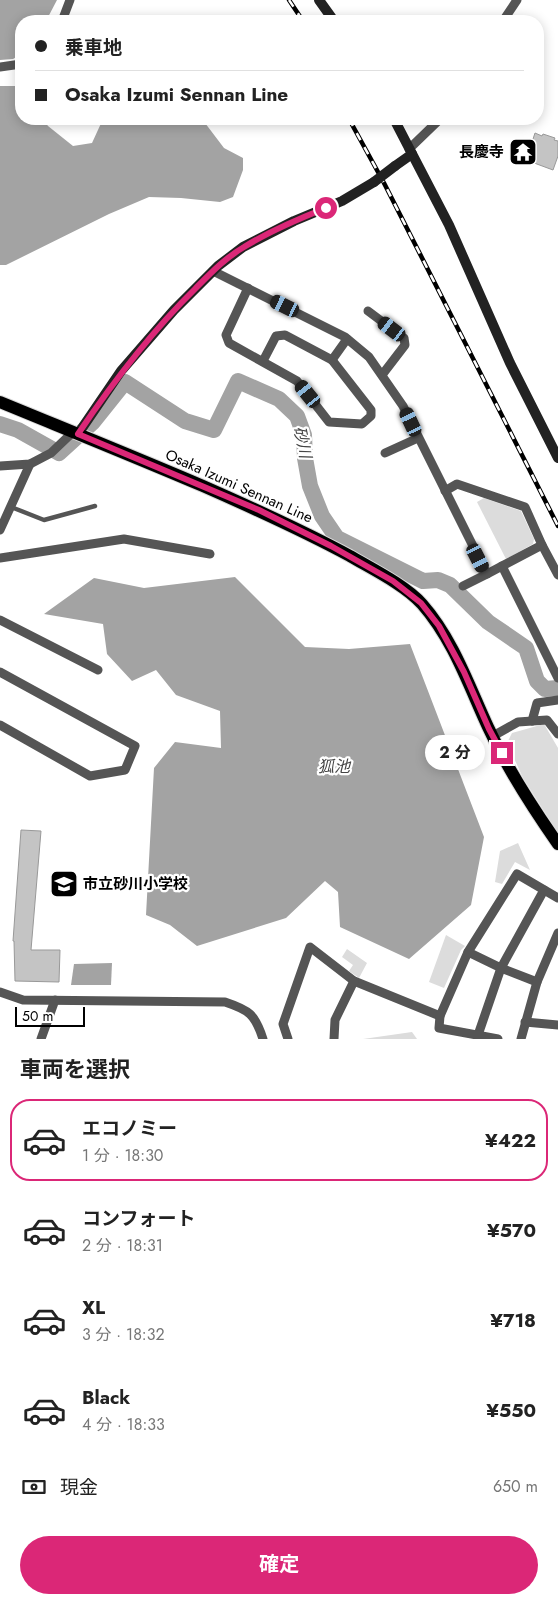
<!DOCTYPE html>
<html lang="ja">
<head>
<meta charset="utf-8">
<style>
	body { margin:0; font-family:Jost,"Noto Sans JP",sans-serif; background:#f6f6f6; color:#222; height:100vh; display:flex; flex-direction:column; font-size:19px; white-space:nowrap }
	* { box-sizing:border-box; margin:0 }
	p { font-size:16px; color:#767676 }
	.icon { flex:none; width:28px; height:28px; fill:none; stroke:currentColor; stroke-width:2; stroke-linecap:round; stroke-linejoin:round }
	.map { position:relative; height:1039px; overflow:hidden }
	.side { display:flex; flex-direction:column; background:#fff; flex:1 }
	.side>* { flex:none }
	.banner { position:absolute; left:15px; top:15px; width:529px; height:110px; border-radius:20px; box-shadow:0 2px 12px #0003; display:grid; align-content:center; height:110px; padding:0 20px; background:#fff }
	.scale { position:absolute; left:15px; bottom:12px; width:70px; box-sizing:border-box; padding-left:5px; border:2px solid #000; border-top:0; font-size:14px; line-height:18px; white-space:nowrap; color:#000; -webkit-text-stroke:4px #fff; paint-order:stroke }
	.end { position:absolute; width:22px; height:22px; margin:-11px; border:6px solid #db2777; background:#fff; box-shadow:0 0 0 2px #fff }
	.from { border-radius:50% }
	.bubble { position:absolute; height:35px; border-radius:18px; background:#fff; box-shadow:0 2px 12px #0003; font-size:16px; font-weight:700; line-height:35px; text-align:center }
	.car { position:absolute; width:15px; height:30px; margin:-15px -8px; border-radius:6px; box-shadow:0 0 4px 1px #0007; background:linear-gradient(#222 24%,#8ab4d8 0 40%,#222 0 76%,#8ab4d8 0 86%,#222 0) }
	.banner b { display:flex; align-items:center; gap:18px; height:48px; font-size:19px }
	.banner b+b { border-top:1px solid #e0e0e0 }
	.banner i { width:12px; height:12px; background:#222 }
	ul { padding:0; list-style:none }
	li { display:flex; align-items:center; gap:15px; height:82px; margin:0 10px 8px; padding:0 10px; border:2px solid transparent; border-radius:20px }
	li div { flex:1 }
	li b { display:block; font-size:19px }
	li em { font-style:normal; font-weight:700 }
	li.active { border-color:#db2777 }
	li>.icon { width:45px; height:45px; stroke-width:1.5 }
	h2 { padding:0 20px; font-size:22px; line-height:60px }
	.pay { display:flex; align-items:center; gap:12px; height:55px; padding:0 20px; font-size:19px }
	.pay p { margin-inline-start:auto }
	.action { display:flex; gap:10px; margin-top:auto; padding:10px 20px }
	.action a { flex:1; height:58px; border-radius:30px; background:#db2777; color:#fff; font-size:20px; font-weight:700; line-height:58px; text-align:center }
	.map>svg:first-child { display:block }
	.green { fill:#dcdcdc }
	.water { fill:#a3a3a3 }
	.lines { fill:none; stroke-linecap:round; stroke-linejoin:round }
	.river { stroke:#a3a3a3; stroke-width:16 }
	.building { fill:#c4c4c4; stroke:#999 }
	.primary-casing { stroke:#dbdbdb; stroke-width:14 }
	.lane { stroke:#555; stroke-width:4.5 }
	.street { stroke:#555; stroke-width:9 }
	.secondary { stroke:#222; stroke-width:10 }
	.primary { stroke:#000; stroke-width:12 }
	.rail-casing { stroke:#000; stroke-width:4.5 }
	.rail { stroke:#fff; stroke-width:2.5; stroke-dasharray:8; stroke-linecap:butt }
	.secondary-bridge { stroke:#222; stroke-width:10 }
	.route { stroke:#db2777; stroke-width:6 }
	.labels { text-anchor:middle; stroke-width:4.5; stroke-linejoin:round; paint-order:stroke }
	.poi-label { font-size:15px; font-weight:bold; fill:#000; stroke:#fff; text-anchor:end }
	.street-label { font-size:15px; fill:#000; stroke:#fff }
	.water-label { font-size:16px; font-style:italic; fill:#444; stroke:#fff }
</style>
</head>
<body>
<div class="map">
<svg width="558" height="1039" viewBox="0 0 558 1039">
	<rect width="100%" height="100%" fill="#fff"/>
	<g class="green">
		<path d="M484,498L521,511L534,539L533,544L506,559L477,502Z"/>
		<path d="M544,724L558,748V833L523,778L507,743L512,733Z"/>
		<path d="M518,843L530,870L515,862L502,884L495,882L500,851Z"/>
		<path d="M446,935L465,946L461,950L444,988L429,982Z"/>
		<path d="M347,949L367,963L359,978L349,971L353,965L342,957Z"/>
		<path d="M412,1032L417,1039H363Z"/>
	</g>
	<g class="water">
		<path d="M0,0H57L46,21H21V54L13,59L0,60Z"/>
		<path d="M0,86H21V119H43L48,126L73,146L92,143L103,119H202L224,148L243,158V170L233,197L220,202L181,198L149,197L109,214L6,265H0Z"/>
		<path d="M235,577L305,647L349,649L410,644L484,837L471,905L409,959L340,927L338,892L325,881L286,918L197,946L170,925L146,915L154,768L175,742L221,748L220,711L176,695L156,670L132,681L107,654L103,624L44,614L94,578L144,588Z"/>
		<path d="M112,963L111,985H71L74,964Z"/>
	</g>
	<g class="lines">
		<path class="river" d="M0,424L18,430L59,453L93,422L125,382L185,421L214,430L238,381L279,399L297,416L304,435L305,458L310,486L322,516L337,538L423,581L438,580L450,585L488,622L526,648L537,681L545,689L558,688"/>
	</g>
	<g class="building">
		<path d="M535,133L542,136L543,134L555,138L554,140L558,141V156L553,170L526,160Z"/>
		<path d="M21,830L41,831L31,950H60L59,982L15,981L14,941H13Z"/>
	</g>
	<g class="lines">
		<defs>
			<path id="primary" d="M0,402C68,430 135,457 203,486C253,508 302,530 350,556C372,569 405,585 422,604C453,639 469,686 488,727C507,768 532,807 558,844"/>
		</defs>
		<use href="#primary" class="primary-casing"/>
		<path class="lane" d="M11,507L44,520L95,506"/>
		<g class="street">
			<path d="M62,21L70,0"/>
			<path d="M503,21L517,0"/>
			<path d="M0,67L21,64"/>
			<path d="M409,149L440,119"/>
			<path d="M213,271L345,337L369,357L403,406L487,574L502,566L558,678"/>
			<path d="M248,288L226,335L229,343L297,381L329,422L362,424L371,416V410L332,360L285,335L276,336L263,361"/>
			<path d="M368,311L404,338L405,345L382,375"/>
			<path d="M332,360L347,339"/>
			<path d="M385,453L418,438"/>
			<path d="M0,466L30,464L51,453L73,432"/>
			<path d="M445,491L457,484L525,507L542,545L502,566"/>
			<path d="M0,530L30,464"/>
			<path d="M542,545L558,575"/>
			<path d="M0,558L124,539L210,554"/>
			<path d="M463,586L487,574"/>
			<path d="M0,620L98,670"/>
			<path d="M0,672L135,746L125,770L90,776L0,725"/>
			<path d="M532,721L537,703L558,700"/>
			<path d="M493,736L518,722L547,720L558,734"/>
			<path d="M468,952L501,968L537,982"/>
			<path d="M0,992L23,1000L225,1002C249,1010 255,1014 263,1039"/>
			<path d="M525,1022L558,1025"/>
			<path d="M478,1035L501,968L544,890"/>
			<path d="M41,1039L55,1000"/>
			<path d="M288,1039L283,1024L310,947L354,981L440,1016"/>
			<path d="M334,1039L335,1020L354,981"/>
			<path d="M498,1039L439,1028L440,1016L468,952L517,874L558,898"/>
			<path d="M521,1039L537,982L558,933"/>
		</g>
		<g class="secondary">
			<path d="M319,0L334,21"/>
			<path d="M394,119L449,225L510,363L558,458"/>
			<path d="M395,166L412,154"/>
			<path d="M78,434L121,371L174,310L218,266L243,247L294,221L342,201L374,182"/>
		</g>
		<use href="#primary" class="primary"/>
		<defs>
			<g id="rail">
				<path d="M289,0L303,21"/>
				<path d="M349,119L384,183L558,526"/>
			</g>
		</defs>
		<use href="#rail" class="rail-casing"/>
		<use href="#rail" class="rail"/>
		<path class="secondary-bridge" d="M374,182L395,166"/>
	</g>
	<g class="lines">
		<path class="route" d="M326,208C298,219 270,231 244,247C225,258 210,274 195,289C150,333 113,382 78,434L259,510L331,546L393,581L421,603L439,626L464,672L489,729L502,753"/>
	</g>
	<defs>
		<symbol id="temple-square" viewBox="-11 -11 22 22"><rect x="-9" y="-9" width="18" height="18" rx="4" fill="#000" stroke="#fff"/><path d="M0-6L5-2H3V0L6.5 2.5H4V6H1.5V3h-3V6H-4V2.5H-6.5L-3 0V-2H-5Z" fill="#fff"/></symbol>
		<symbol id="school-square" viewBox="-11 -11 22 22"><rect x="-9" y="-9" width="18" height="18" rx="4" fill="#000" stroke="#fff"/><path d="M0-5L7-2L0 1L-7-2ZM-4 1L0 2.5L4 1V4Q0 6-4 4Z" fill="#fff"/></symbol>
	</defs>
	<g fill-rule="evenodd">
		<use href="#temple-square" x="507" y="136" width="32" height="32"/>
		<use href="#school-square" x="48" y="868" width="32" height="32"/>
	</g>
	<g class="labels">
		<g class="poi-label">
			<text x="504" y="157">長慶寺</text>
			<text x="83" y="889" text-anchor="start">市立砂川小学校</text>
		</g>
		<g class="street-label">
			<text transform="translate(239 486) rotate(24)" y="5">Osaka Izumi Sennan Line</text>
		</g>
		<g class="water-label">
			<text transform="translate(303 442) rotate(78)" y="6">砂川</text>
			<text x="334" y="772">狐池</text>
		</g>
	</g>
</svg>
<div class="scale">50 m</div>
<i class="end from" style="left:326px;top:208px"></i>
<i class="end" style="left:502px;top:753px"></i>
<div class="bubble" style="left:425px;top:735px;width:60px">2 分</div>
<i class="car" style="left:285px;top:306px;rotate:296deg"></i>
<i class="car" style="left:392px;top:329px;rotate:307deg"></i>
<i class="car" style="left:308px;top:394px;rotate:321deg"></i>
<i class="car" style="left:411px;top:422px;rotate:335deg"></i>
<i class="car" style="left:478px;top:558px;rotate:153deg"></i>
<div class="banner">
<b><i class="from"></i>乗車地</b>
<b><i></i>Osaka Izumi Sennan Line</b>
</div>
</div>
<section class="side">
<h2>車両を選択</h2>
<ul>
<li class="active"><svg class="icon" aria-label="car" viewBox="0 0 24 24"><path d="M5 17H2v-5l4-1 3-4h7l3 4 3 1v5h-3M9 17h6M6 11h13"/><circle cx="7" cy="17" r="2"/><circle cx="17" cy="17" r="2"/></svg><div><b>エコノミー</b><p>1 分 · 18:30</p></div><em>¥422</em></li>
<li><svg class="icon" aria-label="car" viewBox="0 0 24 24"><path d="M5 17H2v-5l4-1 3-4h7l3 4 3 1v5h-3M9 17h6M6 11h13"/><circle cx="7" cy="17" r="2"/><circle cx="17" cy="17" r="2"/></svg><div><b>コンフォート</b><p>2 分 · 18:31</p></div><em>¥570</em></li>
<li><svg class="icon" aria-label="car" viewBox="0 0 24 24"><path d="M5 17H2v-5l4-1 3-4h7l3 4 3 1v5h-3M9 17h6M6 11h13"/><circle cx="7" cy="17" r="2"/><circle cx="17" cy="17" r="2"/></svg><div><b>XL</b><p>3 分 · 18:32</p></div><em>¥718</em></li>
<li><svg class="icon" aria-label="car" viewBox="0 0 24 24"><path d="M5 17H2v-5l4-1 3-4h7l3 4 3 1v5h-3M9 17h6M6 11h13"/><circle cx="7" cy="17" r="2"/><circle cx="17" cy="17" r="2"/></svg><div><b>Black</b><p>4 分 · 18:33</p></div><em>¥550</em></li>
</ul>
<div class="pay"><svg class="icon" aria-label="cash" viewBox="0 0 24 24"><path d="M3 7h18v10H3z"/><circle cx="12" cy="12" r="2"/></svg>現金<p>650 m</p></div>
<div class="action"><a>確定</a></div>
</section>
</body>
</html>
